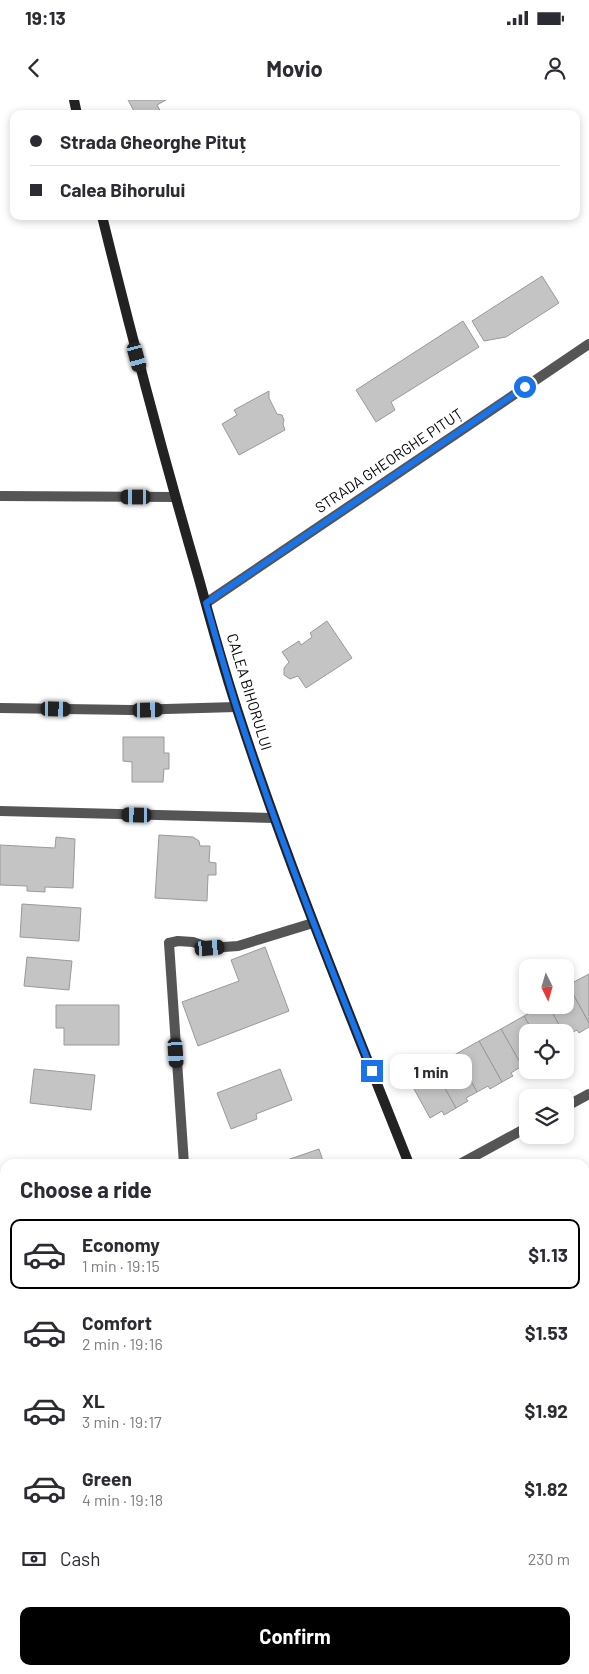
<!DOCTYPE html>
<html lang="en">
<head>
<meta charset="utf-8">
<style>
	body { margin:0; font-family:Barlow,sans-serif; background:#f7f7f7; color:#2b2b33; height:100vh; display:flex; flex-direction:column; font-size:19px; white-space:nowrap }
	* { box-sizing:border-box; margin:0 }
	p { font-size:16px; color:#7c7c81 }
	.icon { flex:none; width:28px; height:28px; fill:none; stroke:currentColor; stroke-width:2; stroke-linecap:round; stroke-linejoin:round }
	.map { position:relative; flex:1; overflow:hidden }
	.sheet { position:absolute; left:0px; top:1059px; width:590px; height:516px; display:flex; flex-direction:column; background:#fff; border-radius:15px 15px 0 0; box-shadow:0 2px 8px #0003 }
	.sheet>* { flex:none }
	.guide { position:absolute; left:10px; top:10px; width:570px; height:110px; border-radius:10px; box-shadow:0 2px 8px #0003; display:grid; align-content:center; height:110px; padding:0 20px; background:#fff }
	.needle { width:32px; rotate:175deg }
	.fabs { position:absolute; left:519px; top:859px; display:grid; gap:10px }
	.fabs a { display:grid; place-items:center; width:55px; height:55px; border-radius:10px; background:#fff; box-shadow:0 2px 8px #0003; font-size:25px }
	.end { position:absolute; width:22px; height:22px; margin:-11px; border:6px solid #1a73e8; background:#fff; box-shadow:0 0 0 2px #fff }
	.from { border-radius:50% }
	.bubble { position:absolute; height:35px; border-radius:10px; background:#fff; box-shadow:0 2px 8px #0003; font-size:16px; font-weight:700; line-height:35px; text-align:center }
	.car { position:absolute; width:15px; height:30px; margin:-15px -8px; border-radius:6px; box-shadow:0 0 4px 1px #0007; background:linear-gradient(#222 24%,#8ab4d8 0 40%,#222 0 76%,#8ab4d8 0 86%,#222 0) }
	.guide b { display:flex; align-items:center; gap:18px; height:48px; font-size:19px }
	.guide b+b { border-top:1px solid #e1e1e2 }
	.guide i { width:12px; height:12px; background:#2b2b33 }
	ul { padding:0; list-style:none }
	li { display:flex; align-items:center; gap:15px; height:70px; margin:0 10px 8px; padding:0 10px; border:2px solid transparent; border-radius:10px }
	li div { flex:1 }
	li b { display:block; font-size:19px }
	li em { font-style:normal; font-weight:700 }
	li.on { border-color:#000 }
	li>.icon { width:45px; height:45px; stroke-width:1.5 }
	h2 { padding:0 20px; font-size:22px; line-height:60px }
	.pay { display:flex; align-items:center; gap:12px; height:55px; padding:0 20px; font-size:19px }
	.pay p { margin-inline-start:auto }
	.action { display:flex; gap:10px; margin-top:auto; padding:10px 20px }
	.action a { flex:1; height:58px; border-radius:10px; background:#000; color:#fff; font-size:20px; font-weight:700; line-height:58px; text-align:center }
	.status { display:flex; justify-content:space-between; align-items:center; height:35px; padding:0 25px; background:#fff; direction:ltr }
	.status svg { height:14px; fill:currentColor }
	header { display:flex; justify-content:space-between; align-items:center; height:65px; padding:0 20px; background:#fff; font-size:22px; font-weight:700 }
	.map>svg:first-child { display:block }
	.building { fill:#c4c4c4; stroke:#999 }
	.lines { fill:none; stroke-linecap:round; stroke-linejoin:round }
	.service { stroke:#555; stroke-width:10 }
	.minor { stroke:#555; stroke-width:10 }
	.secondary { stroke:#222; stroke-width:10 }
	.route { stroke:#1a73e8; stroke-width:6 }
	.labels { text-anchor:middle; stroke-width:4; stroke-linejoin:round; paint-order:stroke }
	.street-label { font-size:15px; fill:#000; stroke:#fff }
</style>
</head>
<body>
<div class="status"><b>19:13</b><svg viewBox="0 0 49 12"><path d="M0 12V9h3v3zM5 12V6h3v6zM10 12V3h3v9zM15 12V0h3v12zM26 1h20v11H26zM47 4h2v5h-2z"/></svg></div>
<header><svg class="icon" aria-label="back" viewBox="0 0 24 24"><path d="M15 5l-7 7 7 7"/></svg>Movio<svg class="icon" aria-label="person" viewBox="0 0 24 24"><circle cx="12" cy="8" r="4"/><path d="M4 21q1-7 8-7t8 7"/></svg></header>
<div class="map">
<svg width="589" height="1574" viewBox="0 0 589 1574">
	<rect width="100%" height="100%" fill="#fff"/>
	<g class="building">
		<path d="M128,0H166L157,5L162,14L135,13Z"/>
		<path d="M542,176L559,203L506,237L484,241L472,221Z"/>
		<path d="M463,221L479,247L391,302L395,310L376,322L356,290Z"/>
		<path d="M269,291V298L277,314L282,315L284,320L283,324L285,330L239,355L222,324L237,315L234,310Z"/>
		<path d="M327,521L352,558L306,588L298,576L290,579L284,575V568L289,562L282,552L299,541L301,545L312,537L310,533Z"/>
		<path d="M123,637H164V653H169V669H164L163,682H132V662L123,661Z"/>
		<path d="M159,735L193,737L199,741L200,746H210L209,762L216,763V775H208L207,801L155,798Z"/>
		<path d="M56,737L75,739L73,788L45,787V792L27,791V786L0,785V745L55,748Z"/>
		<path d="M22,804L81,808L79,841L20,837Z"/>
		<path d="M265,847L289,911L198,946L182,902L239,881L231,860Z"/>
		<path d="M27,857L72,861L69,890L24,886Z"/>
		<path d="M589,874V923L568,885Z"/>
		<path d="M568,885L589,923V927L579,933L577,930L565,936V932H563L548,905H565V887Z"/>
		<path d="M56,905H119V945H64V928H56Z"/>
		<path d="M544,905H548L563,932H533L524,916Z"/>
		<path d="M524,916L533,932H528V964L522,966L501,929Z"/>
		<path d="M501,929L522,966L511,973L513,976L502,982L479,941Z"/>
		<path d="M479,941L502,982L490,989L488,986L477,992L456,954Z"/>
		<path d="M456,954L477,992L466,998L468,1001L456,1008L433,967Z"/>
		<path d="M433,967L456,1008L444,1015L442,1011L430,1018L409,980Z"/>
		<path d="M34,969L95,975L91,1010L30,1003Z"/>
		<path d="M280,969L292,1000L256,1014L257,1019L231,1029L217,993Z"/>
		<path d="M319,1049L324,1064H288L287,1060Z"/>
		<path d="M585,1090L589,1097V1111L585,1113Z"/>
		<path d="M0,1348L5,1350V1390L0,1387Z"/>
		<path d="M202,1570H461L462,1574H203Z"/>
	</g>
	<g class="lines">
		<g class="service">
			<path d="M169,843L178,841L193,842L210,848L238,846L313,823"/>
			<path d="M585,1552L589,1560"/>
			<path d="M145,1570L146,1574"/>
		</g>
		<g class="minor">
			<path d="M0,396L175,397"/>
			<path d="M206,503L589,244"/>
			<path d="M0,608L131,610L236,607"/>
			<path d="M0,711L274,718"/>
			<path d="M169,843L184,1064"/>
			<path d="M565,1007L589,994"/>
			<path d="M460,1064L528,1027"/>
			<path d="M0,1314L5,1316"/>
			<path d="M36,1574L42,1570"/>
		</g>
		<g class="secondary">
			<path d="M74,0L77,14"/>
			<path d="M102,116C132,238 164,359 199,479C211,523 223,566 237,609C287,763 349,913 409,1064"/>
			<path d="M585,1466L589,1473"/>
		</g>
	</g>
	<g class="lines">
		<path class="route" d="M372,971C324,851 277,732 237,609C226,574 216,538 206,503L525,287"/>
	</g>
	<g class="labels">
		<g class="street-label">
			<text transform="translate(389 361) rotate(-34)" y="5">STRADA GHEORGHE PITUȚ</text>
			<text transform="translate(249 592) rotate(73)" y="5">CALEA BIHORULUI</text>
		</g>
	</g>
</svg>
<div class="fabs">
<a><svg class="needle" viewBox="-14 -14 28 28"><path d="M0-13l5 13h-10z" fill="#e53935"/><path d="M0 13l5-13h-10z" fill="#7c7c81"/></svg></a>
<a><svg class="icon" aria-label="locate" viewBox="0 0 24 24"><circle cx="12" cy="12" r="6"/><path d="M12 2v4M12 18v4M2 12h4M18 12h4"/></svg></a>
<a><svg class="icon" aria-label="layers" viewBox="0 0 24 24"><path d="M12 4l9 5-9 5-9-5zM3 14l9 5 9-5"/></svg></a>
</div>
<i class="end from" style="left:525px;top:287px"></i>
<i class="end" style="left:372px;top:971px"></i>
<div class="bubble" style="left:390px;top:954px;width:82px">1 min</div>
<i class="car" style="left:137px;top:257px;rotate:165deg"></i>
<i class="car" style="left:136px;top:397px;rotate:270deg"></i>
<i class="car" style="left:56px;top:609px;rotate:91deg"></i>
<i class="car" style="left:148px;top:610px;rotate:89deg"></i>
<i class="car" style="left:137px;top:715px;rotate:271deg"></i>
<i class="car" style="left:210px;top:848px;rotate:85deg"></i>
<i class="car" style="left:176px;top:953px;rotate:176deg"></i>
<div class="guide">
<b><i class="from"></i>Strada Gheorghe Pituț</b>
<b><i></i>Calea Bihorului</b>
</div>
<section class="sheet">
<h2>Choose a ride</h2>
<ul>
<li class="on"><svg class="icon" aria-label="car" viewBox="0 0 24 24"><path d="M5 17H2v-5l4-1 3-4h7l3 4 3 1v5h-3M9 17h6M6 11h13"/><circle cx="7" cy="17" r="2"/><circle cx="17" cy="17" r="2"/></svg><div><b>Economy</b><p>1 min · 19:15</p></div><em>$1.13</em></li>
<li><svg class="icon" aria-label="car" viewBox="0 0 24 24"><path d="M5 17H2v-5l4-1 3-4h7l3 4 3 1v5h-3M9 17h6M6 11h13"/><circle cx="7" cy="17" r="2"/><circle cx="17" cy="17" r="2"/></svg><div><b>Comfort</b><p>2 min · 19:16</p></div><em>$1.53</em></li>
<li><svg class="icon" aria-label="car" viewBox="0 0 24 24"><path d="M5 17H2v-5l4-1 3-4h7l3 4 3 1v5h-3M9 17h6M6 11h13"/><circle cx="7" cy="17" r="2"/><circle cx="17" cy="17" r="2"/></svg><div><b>XL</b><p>3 min · 19:17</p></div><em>$1.92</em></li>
<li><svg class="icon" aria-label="car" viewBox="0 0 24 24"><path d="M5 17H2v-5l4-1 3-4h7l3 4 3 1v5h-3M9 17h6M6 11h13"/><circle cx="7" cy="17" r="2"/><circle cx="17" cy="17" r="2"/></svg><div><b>Green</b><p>4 min · 19:18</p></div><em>$1.82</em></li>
</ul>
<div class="pay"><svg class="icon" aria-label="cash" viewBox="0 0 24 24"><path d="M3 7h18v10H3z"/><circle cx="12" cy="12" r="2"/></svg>Cash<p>230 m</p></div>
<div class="action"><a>Confirm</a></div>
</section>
</div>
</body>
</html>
